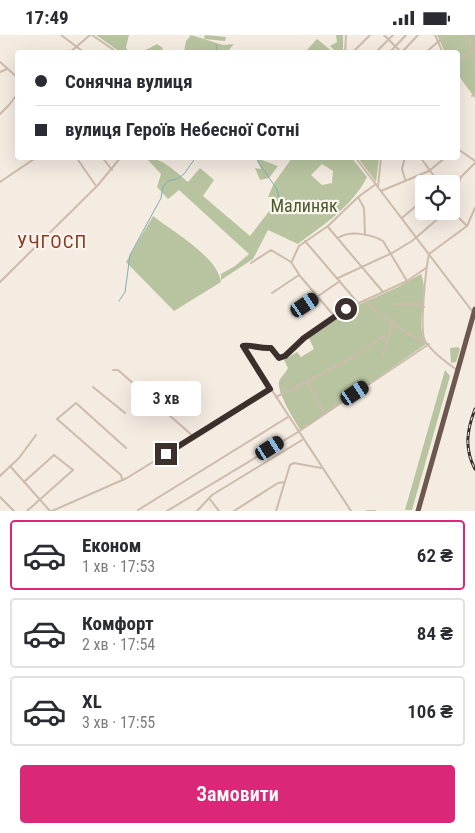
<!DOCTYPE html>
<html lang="uk">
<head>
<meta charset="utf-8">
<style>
	body { margin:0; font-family:"Roboto Condensed",sans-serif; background:#f7f7f7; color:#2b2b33; height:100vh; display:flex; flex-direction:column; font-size:19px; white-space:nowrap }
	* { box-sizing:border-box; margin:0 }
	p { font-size:16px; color:#7c7c81 }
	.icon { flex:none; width:28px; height:28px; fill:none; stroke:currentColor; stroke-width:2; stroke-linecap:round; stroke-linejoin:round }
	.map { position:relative; height:476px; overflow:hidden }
	.panel { display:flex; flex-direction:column; background:#fff; flex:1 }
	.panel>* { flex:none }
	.banner { position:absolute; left:15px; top:15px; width:445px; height:110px; border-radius:5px; box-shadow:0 5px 20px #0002; display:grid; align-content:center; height:110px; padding:0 20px; background:#fff }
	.controls { position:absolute; left:415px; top:140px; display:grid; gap:10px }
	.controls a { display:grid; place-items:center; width:45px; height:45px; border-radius:5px; background:#fff; box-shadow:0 5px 20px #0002; font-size:25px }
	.end { position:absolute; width:22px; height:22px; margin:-11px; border:6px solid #3b302b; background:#fff; box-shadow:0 0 0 2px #fff }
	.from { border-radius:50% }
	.bubble { position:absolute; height:35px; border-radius:5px; background:#fff; box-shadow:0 5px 20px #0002; font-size:16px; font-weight:600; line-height:35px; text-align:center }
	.car { position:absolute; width:15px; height:30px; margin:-15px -8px; border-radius:6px; box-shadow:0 0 4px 1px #0007; background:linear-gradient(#222 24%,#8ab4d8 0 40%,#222 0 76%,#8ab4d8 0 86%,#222 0) }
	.banner b { display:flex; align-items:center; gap:18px; height:48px; font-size:19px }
	.banner b+b { border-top:1px solid #e1e1e2 }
	.banner i { width:12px; height:12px; background:#2b2b33 }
	ul { padding:9px 0 0; list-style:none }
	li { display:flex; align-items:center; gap:15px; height:70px; margin:0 10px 8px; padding:0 10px; border:2px solid #e1e1e2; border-radius:5px }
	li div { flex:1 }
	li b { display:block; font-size:19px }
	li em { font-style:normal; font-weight:600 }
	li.current { border-color:#db2777 }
	li>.icon { width:45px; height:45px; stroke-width:1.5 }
	.action { display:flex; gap:10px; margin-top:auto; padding:10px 20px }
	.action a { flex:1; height:58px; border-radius:5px; background:#db2777; color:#fff; font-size:20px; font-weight:600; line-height:58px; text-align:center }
	.status { display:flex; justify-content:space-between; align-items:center; height:35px; padding:0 25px; background:#fff; direction:ltr }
	.status svg { height:14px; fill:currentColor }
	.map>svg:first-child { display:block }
	.green { fill:#b8c4a0; fill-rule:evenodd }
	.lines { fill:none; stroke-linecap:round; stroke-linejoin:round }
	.stream { stroke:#7fb0b2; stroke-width:1 }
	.minor { stroke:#cdbbac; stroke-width:2 }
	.trunk { stroke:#6c584f; stroke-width:5 }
	.rail-casing { stroke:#3b302b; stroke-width:3 }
	.rail { stroke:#fbf5ee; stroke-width:1; stroke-dasharray:4; stroke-linecap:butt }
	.route { stroke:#3b302b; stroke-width:6 }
	.labels { text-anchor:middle; stroke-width:4.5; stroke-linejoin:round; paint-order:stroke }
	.park-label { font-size:18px; fill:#4a5a2e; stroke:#fbf5ee }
	.neighbourhood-label { font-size:19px; letter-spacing:1px; fill:#8c3b22; stroke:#fbf5ee }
</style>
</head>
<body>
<div class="status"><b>17:49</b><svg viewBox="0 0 49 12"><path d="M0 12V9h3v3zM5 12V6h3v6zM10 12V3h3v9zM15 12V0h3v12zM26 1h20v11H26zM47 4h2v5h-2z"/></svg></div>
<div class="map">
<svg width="475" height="476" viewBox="0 0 475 476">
	<rect width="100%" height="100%" fill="#f4ebe1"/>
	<g class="green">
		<path d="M96,0H129L126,12L128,17H120Z"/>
		<path d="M191,0L223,10L234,9L227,17L223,14V17H184L186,6Z"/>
		<path d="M205,0L226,2L225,6L204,4Z"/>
		<path d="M336,0H343V17H336L330,11L337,7Z"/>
		<path d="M437,0H475V63L458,40V18L445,17Z"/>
		<path d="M317,4L333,17H305Z"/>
		<path d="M157,9L163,13L161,17H142Z"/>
		<path d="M146,123C162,122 176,137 188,147L200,133L214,145L203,161L250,201L277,166L275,162H268L274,148L292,123H352L367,142C352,172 324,189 298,209L268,195L253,224L221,245V239L235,231L249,219L179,155L168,164L157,152L161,139ZM322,129L333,136L332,148L322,150L311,140Z"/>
		<path d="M256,123L278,131L269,143L260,145L255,133L261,134Z"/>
		<path d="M358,123H379L376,147Z"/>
		<path d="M153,181C172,196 218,222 221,247L174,276L126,227Z"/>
		<path d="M421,239C430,261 414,287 426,309L301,396C295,386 277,358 279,347C280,342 286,338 288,333L284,325L297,317L301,322L314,314L309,303L347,275L398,252Z"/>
		<path d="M458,312L460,314L456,327L451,328L450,313Z"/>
		<path d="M445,335L450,341L412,475H405Z"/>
	</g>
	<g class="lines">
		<g class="stream">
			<path d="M216,10L218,18"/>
			<path d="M255,122L276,153L284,175"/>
			<path d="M119,266L125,257L130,220L161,163L163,152L168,146L177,144L184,139L196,122"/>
		</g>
		<g class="minor">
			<path d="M61,0L85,18"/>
			<path d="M92,0L118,18"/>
			<path d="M384,0L402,18"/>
			<path d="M435,0L443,18"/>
			<path d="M466,0L470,4V12L475,17"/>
			<path d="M69,18L90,0"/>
			<path d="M345,18L346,0"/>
			<path d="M352,18L370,0"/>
			<path d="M375,18L393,0"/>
			<path d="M389,18L406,0"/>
			<path d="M401,18L418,0"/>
			<path d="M425,18L446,0"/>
			<path d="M0,27L18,43"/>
			<path d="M458,27L473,15"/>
			<path d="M0,37L7,34"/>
			<path d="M472,61L475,59"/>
			<path d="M0,79L9,70L18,58"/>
			<path d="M458,114L475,126"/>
			<path d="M76,122L96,151"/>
			<path d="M102,122L112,135"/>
			<path d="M355,122L472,276"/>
			<path d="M405,122L402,134L405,144"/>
			<path d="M420,122L440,149"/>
			<path d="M0,147L37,122"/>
			<path d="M378,152L381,122"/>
			<path d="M381,156L429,136L446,122"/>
			<path d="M358,162L364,173L365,200"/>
			<path d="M451,169L461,142L475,128"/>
			<path d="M451,175L467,191"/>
			<path d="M402,183L424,164"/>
			<path d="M328,192L383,257"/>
			<path d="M338,203C350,195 371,199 383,206L407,246"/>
			<path d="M305,206L358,268"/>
			<path d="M292,226L299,211L328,191L358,162L376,149"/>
			<path d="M251,228L271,215L291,227L300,241L335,282"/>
			<path d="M338,243L392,218L412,206L447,176"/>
			<path d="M0,247L98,150L121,122"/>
			<path d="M272,258L299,240"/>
			<path d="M365,265C374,277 411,303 425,306"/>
			<path d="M395,269H417L424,272"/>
			<path d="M292,279L340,246"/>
			<path d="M243,311C249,309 260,314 271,313L279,323L285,321L304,303L346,274L407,246L426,233"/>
			<path d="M243,311L351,476"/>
			<path d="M383,319L390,297"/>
			<path d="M113,335H118L194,402"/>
			<path d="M457,335C447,328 432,317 425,306C419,296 426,233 429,219L467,191L475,173"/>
			<path d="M307,346L324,378"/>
			<path d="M93,352L125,378"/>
			<path d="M276,362L356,321L390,297L392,286"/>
			<path d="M10,431L50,476"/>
			<path d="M0,441L19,423L36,400"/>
			<path d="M122,444L121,440L57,384L76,368L126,413"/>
			<path d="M24,447L54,420L73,435L27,476"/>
			<path d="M0,462L14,476"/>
			<path d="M209,463L219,476"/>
			<path d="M138,475L288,382"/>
			<path d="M52,476L127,443L270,354"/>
			<path d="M167,476L298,397L429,309"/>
			<path d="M197,476L212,460L302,405"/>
			<path d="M234,476L278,448L285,447"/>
			<path d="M276,476L290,430L294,428L321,433"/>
			<path d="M367,476H375"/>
		</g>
		<path class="trunk" d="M418,476L475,274"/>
		<defs>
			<path id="rail" d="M475,374C467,395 464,413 475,434"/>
		</defs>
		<use href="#rail" class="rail-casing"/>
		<use href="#rail" class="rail"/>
	</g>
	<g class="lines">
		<path class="route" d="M166,419L270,354L243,311C250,309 260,314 271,313L279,323L285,321L304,303L346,274"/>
	</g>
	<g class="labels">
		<g class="park-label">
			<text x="304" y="177">Малиняк</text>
		</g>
		<g class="neighbourhood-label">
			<text x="52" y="213">УЧГОСП</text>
		</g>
	</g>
</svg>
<div class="controls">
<a><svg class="icon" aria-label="locate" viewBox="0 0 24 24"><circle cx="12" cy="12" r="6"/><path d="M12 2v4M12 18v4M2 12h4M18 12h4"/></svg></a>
</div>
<i class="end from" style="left:346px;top:274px"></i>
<i class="end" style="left:166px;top:419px"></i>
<div class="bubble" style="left:131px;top:346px;width:70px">3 хв</div>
<i class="car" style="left:305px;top:270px;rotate:56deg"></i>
<i class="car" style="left:355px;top:358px;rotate:56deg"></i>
<i class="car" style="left:270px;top:413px;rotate:58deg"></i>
<div class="banner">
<b><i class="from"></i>Сонячна вулиця</b>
<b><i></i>вулиця Героїв Небесної Сотні</b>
</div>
</div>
<section class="panel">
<ul>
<li class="current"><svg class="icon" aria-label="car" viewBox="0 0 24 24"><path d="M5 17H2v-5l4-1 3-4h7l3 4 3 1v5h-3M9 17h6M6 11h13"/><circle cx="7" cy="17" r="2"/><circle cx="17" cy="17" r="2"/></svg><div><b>Економ</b><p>1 хв · 17:53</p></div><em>62 ₴</em></li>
<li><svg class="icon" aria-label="car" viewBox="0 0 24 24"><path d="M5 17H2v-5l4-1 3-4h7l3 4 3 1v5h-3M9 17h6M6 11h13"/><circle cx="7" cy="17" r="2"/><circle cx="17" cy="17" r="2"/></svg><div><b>Комфорт</b><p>2 хв · 17:54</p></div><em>84 ₴</em></li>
<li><svg class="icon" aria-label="car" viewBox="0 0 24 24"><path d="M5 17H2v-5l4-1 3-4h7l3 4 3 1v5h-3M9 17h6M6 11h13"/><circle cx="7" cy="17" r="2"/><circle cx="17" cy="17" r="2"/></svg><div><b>XL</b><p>3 хв · 17:55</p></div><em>106 ₴</em></li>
</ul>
<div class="action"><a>Замовити</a></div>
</section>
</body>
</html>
